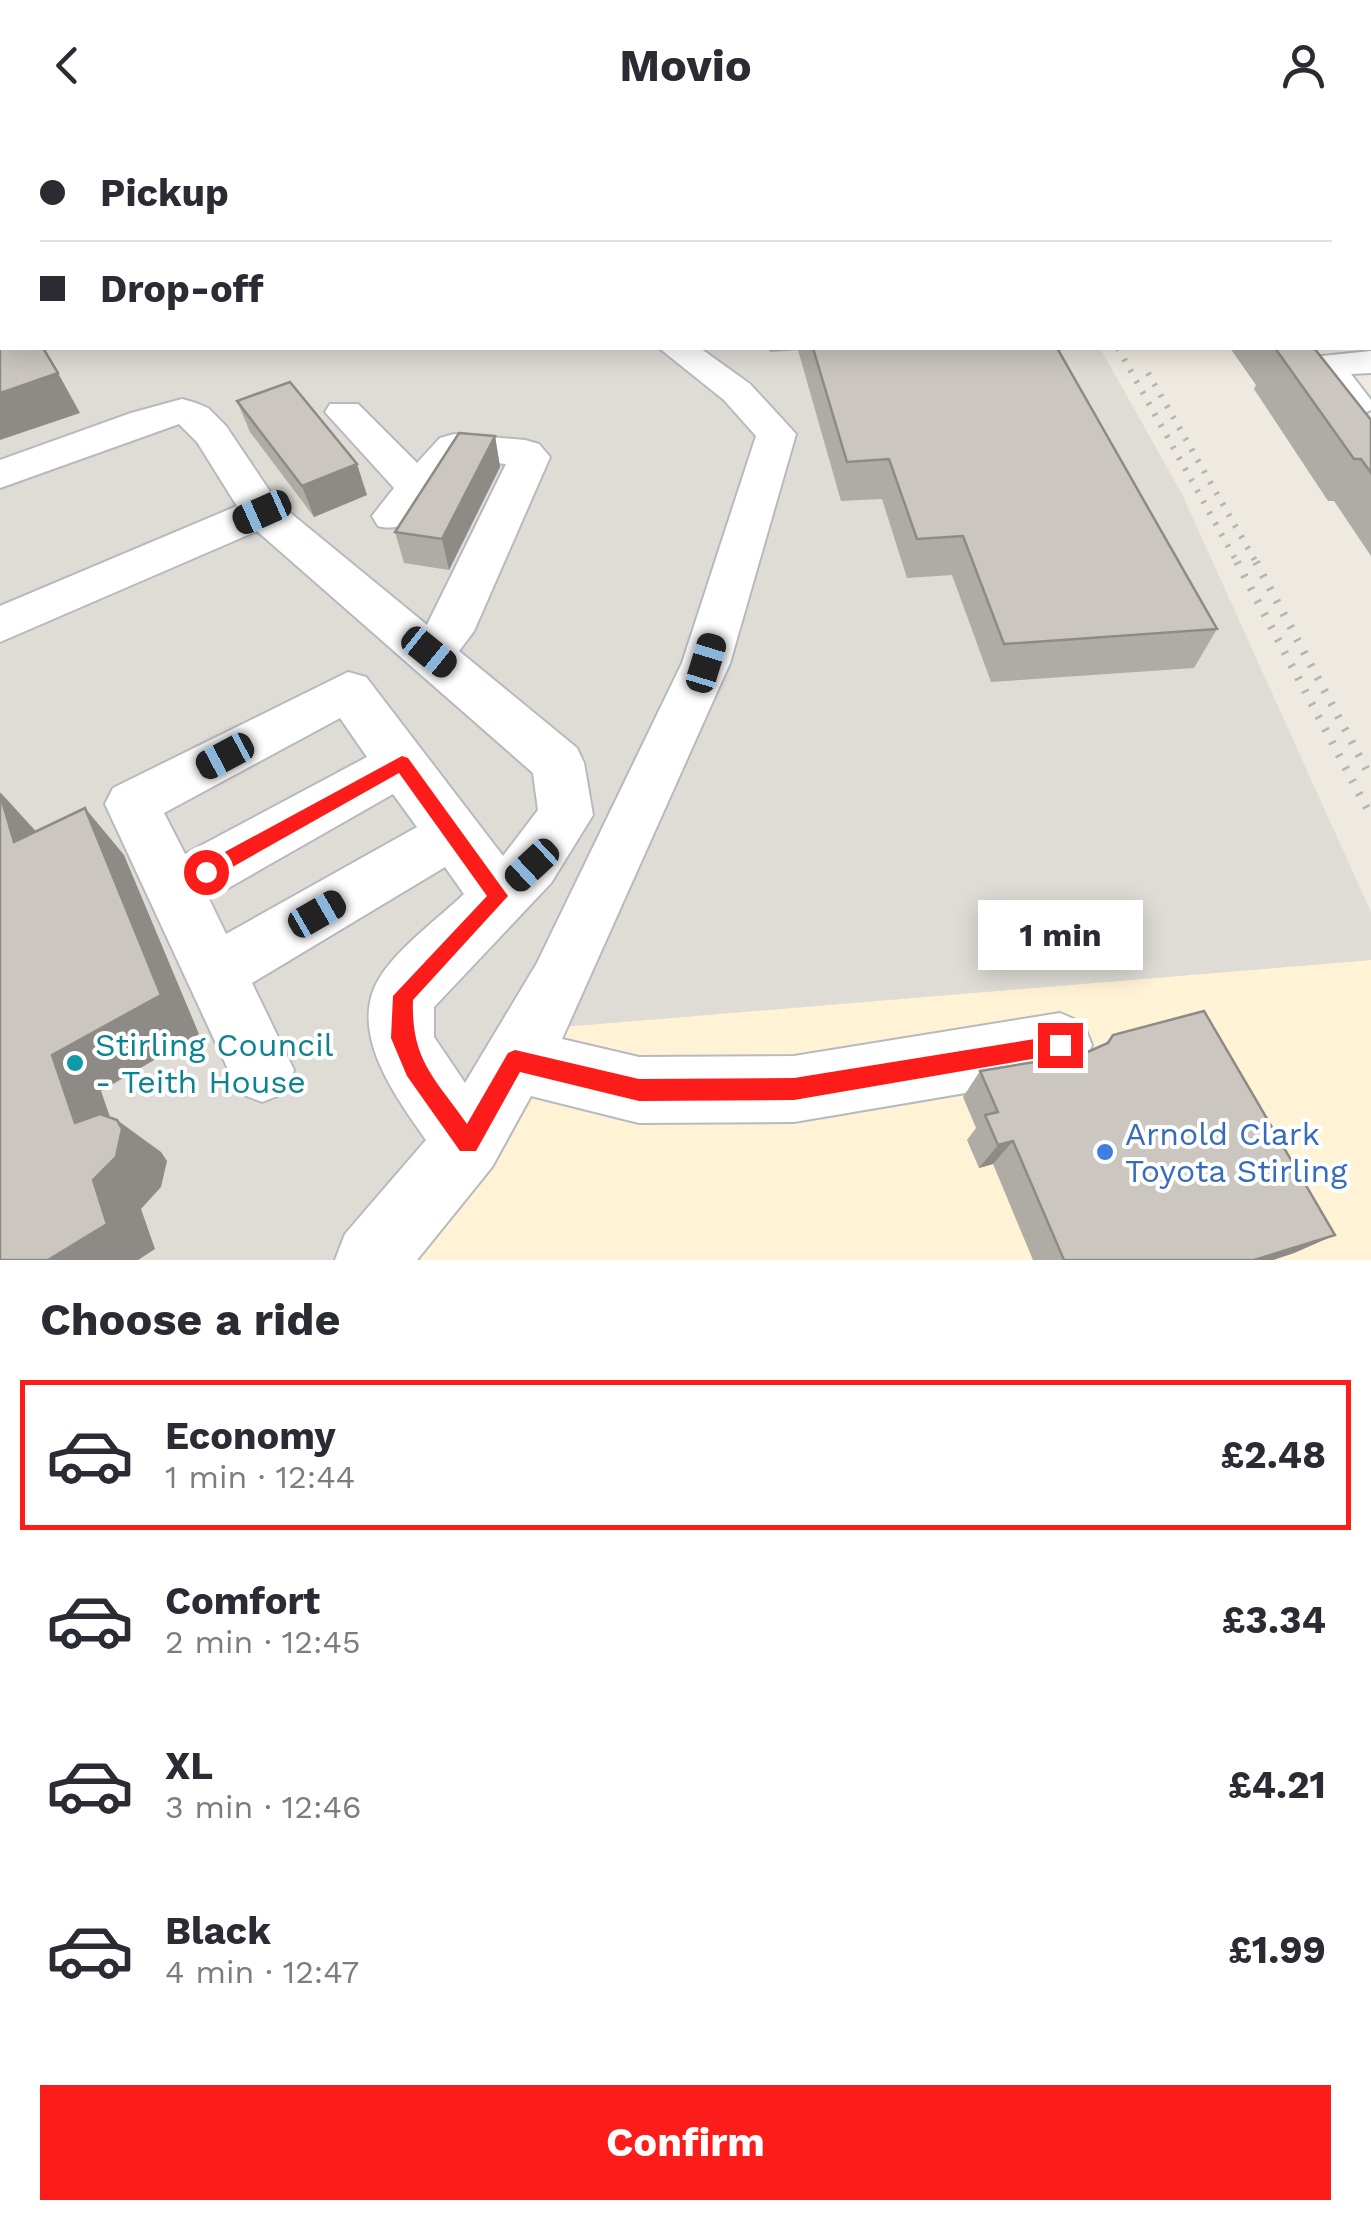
<!DOCTYPE html>
<html lang="en">
<head>
<meta charset="utf-8">
<style>
	body { margin:0; font-family:"Work Sans",sans-serif; background:#f7f7f7; color:#2b2b33; height:100vh; display:flex; flex-direction:column; font-size:38px; white-space:nowrap }
	* { box-sizing:border-box; margin:0 }
	p { font-size:32px; color:#7c7c81 }
	.icon { flex:none; width:55px; height:55px; fill:none; stroke:currentColor; stroke-width:2; stroke-linecap:round; stroke-linejoin:round }
	.map { position:relative; height:1130px; overflow:hidden }
	.drawer { display:flex; flex-direction:column; background:#fff; flex:1 }
	.drawer>* { flex:none }
	.banner { position:absolute; left:0px; top:0px; width:1372px; height:220px; box-shadow:0 5px 25px #0003; display:grid; align-content:center; height:220px; padding:0 40px; background:#fff }
	.end { position:absolute; width:45px; height:45px; margin:-22px; border:12px solid #fc1c19; background:#fff; box-shadow:0 0 0 5px #fff }
	.from { border-radius:50% }
	.bubble { position:absolute; height:70px; border-radius:0px; background:#fff; box-shadow:0 5px 25px #0003; font-size:32px; font-weight:700; line-height:70px; text-align:center }
	.car { position:absolute; width:30px; height:60px; margin:-30px -15px; border-radius:12px; box-shadow:0 0 8px 2px #0007; background:linear-gradient(#222 24%,#8ab4d8 0 40%,#222 0 76%,#8ab4d8 0 86%,#222 0) }
	.banner b { display:flex; align-items:center; gap:35px; height:95px; font-size:38px }
	.banner b+b { border-top:2px solid #e1e1e2 }
	.banner i { width:25px; height:25px; background:#2b2b33 }
	ul { padding:0; list-style:none }
	li { display:flex; align-items:center; gap:30px; height:150px; margin:0 20px 15px; padding:0 20px; border:5px solid transparent; border-radius:0px }
	li div { flex:1 }
	li b { display:block; font-size:38px }
	li em { font-style:normal; font-weight:700 }
	li.on { border-color:#fc1c19 }
	li>.icon { width:90px; height:90px; stroke-width:1.5 }
	h2 { padding:0 40px; font-size:45px; line-height:120px }
	.cta { display:flex; gap:20px; margin-top:auto; padding:20px 40px }
	.cta a { flex:1; height:115px; border-radius:0px; background:#fc1c19; color:#fff; font-size:40px; font-weight:700; line-height:115px; text-align:center }
	header { display:flex; justify-content:space-between; align-items:center; height:130px; padding:0 40px; background:#fff; font-size:45px; font-weight:700 }
	.map>svg:first-child { display:block }
	.commercial { fill:#fff2d5 }
	.industrial { fill:#dfdcd6 }
	.lines { fill:none; stroke-linecap:round; stroke-linejoin:round }
	.minor-casing { stroke:#b6babf; stroke-width:4 }
	.minor { fill:#fff; fill-rule:evenodd }
	.rail-far1 { stroke:#b3b4b5; stroke-width:6; stroke-dasharray:2.5 10; stroke-linecap:butt }
	.rail { stroke:#b3b4b5; stroke-width:8; stroke-dasharray:2.5 12; stroke-linecap:butt }
	.wall { fill:#afaba5 }
	.shaded-wall { fill:#8e8b86 }
	.building { fill:#cbc7c0; stroke:#8e8b86; stroke-width:2.5 }
	.route { fill:#fc1c19 }
	.culture-dot { fill:#0f9aa8; stroke:#fff; stroke-width:4 }
	.shop-dot { fill:#3f7fe0; stroke:#fff; stroke-width:4 }
	.labels { text-anchor:middle; stroke-width:8; stroke-linejoin:round; paint-order:stroke }
	.near-culture-label { font-size:32px; fill:#0d838f; stroke:#fff; text-anchor:start }
	.near-shop-label { font-size:32px; fill:#366cbe; stroke:#fff; text-anchor:start }
</style>
</head>
<body>
<header><svg class="icon" aria-label="back" viewBox="0 0 24 24"><path d="M15 5l-7 7 7 7"/></svg>Movio<svg class="icon" aria-label="person" viewBox="0 0 24 24"><circle cx="12" cy="8" r="4"/><path d="M4 21q1-7 8-7t8 7"/></svg></header>
<div class="map">
<svg width="1371" height="1130" viewBox="0 0 1371 1130">
	<rect width="100%" height="100%" fill="#eeeae1"/>
	<path class="commercial" d="M1371,830V1130H383L562,897Z"/>
	<path class="industrial" d="M0,0L875,2H2V218H1100L1182,364L1371,782V830L563,897L383,1130H0Z"/>
	<g class="lines">
		<defs>
			<g id="minor">
				<path d="M1259,0H1287L1288,2H1260Z"/>
				<rect x="1370" y="145" width="1" height="21"/>
				<path d="M659,218H700L750,254L796,304L730,533L562,909L639,927L794,926L1060,883L1083,893L1092,915L1083,937L1060,947L794,992L639,993L531,966L492,1037L417,1130H335L345,1104L426,1010C396,967 346,901 380,847C400,816 438,789 464,764L445,737L252,853L294,940L285,963L262,972L239,963L105,674L113,658L348,542L366,547L503,726L538,680L533,643L257,401L0,512V476L237,376L197,312L179,294L0,358V330L131,283L182,269L196,273L208,278L226,296L277,372L427,495L506,334L464,330C442,357 416,407 378,396L372,386L394,358L325,282L330,274H358L417,333L440,308L454,304L525,310L539,314L550,327L474,501L459,521L577,618L584,633L593,685L551,753L434,877V907L465,953L537,833L682,533L756,306L724,270ZM340,588L367,627L185,724L164,683ZM393,664L417,697L226,804L209,769Z"/>
				<path d="M1371,221V243L1351,244L1371,270V280L1355,287L1341,283L1306,235L1312,227Z"/>
			</g>
		</defs>
		<use href="#minor" class="minor-casing"/>
		<use href="#minor" class="minor"/>
		<g class="rail-far1">
			<path d="M1118,218L1238,434"/>
			<path d="M1148,243L1257,434"/>
		</g>
		<g class="rail">
			<path d="M1237,432L1371,686"/>
			<path d="M1256,432L1371,648"/>
		</g>
	</g>
	<g class="wall">
		<path d="M1099,0H1208L1207,2H1099Z"/>
		<path d="M1347,0H1371V64L1370,2H1345Z"/>
		<path d="M769,218H1057L1217,499L1194,538L991,552L952,445L907,448L882,369L841,371L798,220L770,222Z"/>
		<path d="M1230,218H1315L1371,290V426L1334,371H1328L1254,259L1256,255Z"/>
		<path d="M237,271L367,365L314,387L250,302Z"/>
		<path d="M495,306L500,337L449,440L404,433L395,402Z"/>
		<path d="M1113,905L1335,1105L1294,1123L1273,1130H1033L993,1034L979,1038L967,1010L976,998L963,967L980,941L1083,924L1105,914Z"/>
	</g>
	<g class="shaded-wall">
		<path d="M58,243L80,283L0,310V263Z"/>
		<path d="M495,306L500,337L449,440L442,409Z"/>
		<path d="M357,334L367,365L314,387L302,356Z"/>
		<path d="M0,662L43,709L14,712Z"/>
		<path d="M85,678L124,725L199,904L101,961L119,1013L117,990L161,1022L167,1031L161,1057L141,1079L155,1119L138,1130H48L93,1050L52,925Z"/>
		<path d="M1013,1011L993,1034L979,1038L998,1015Z"/>
		<path d="M1335,1105L1294,1123L1273,1130H1254Z"/>
	</g>
	<g class="building">
		<path d="M209,0H407V2L452,0H681V2H208Z"/>
		<path d="M811,0H912L914,2H812Z"/>
		<path d="M1122,0H1205L1201,2H1123Z"/>
		<path d="M1347,0H1371V32L1370,2H1349Z"/>
		<path d="M0,145L2,149V218H43L58,243L0,263Z"/>
		<path d="M813,218H1057L1217,499L1004,514L963,406L917,409L889,329L847,332Z"/>
		<path d="M1275,218H1314L1371,290V343L1361,329H1354Z"/>
		<path d="M290,252L357,334L302,356L237,271Z"/>
		<path d="M459,303L495,306L442,409L395,402Z"/>
		<path d="M0,664L14,712L85,678L161,865L52,925L75,993L100,984L117,990L122,999L116,1027L93,1050L107,1094L48,1130H0Z"/>
		<path d="M1204,881L1335,1105L1254,1130H1064L1013,1011L998,1015L985,985L998,982L980,941L1083,924L1108,913L1113,905Z"/>
	</g>
	<path class="route" d="M402,626L408,628L508,766L413,870C411,930 434,947 467,994L508,923L515,920L639,949L794,948L1060,905L1067,908V923L794,970L639,971L520,942L476,1021H460L407,946L391,908L393,866L487,766L399,643L213,748L206,750L197,742L199,736Z"/>
	<circle class="culture-dot" cx="75" cy="933" r="10"/>
	<circle class="shop-dot" cx="1105" cy="1022" r="10"/>
	<g class="labels">
		<g class="near-culture-label">
			<text x="95" y="926">Stirling Council<tspan x="95" dy="37">- Teith House</tspan></text>
		</g>
		<g class="near-shop-label">
			<text x="1125" y="1015">Arnold Clark<tspan x="1125" dy="37">Toyota Stirling</tspan></text>
		</g>
	</g>
</svg>
<i class="end from" style="left:206px;top:742px"></i>
<i class="end" style="left:1060px;top:915px"></i>
<div class="bubble" style="left:978px;top:770px;width:165px">1 min</div>
<i class="car" style="left:262px;top:382px;rotate:246deg"></i>
<i class="car" style="left:429px;top:522px;rotate:129deg"></i>
<i class="car" style="left:706px;top:533px;rotate:17deg"></i>
<i class="car" style="left:225px;top:626px;rotate:242deg"></i>
<i class="car" style="left:532px;top:735px;rotate:227deg"></i>
<i class="car" style="left:317px;top:784px;rotate:60deg"></i>
<div class="banner">
<b><i class="from"></i>Pickup</b>
<b><i></i>Drop-off</b>
</div>
</div>
<section class="drawer">
<h2>Choose a ride</h2>
<ul>
<li class="on"><svg class="icon" aria-label="car" viewBox="0 0 24 24"><path d="M5 17H2v-5l4-1 3-4h7l3 4 3 1v5h-3M9 17h6M6 11h13"/><circle cx="7" cy="17" r="2"/><circle cx="17" cy="17" r="2"/></svg><div><b>Economy</b><p>1 min · 12:44</p></div><em>£2.48</em></li>
<li><svg class="icon" aria-label="car" viewBox="0 0 24 24"><path d="M5 17H2v-5l4-1 3-4h7l3 4 3 1v5h-3M9 17h6M6 11h13"/><circle cx="7" cy="17" r="2"/><circle cx="17" cy="17" r="2"/></svg><div><b>Comfort</b><p>2 min · 12:45</p></div><em>£3.34</em></li>
<li><svg class="icon" aria-label="car" viewBox="0 0 24 24"><path d="M5 17H2v-5l4-1 3-4h7l3 4 3 1v5h-3M9 17h6M6 11h13"/><circle cx="7" cy="17" r="2"/><circle cx="17" cy="17" r="2"/></svg><div><b>XL</b><p>3 min · 12:46</p></div><em>£4.21</em></li>
<li><svg class="icon" aria-label="car" viewBox="0 0 24 24"><path d="M5 17H2v-5l4-1 3-4h7l3 4 3 1v5h-3M9 17h6M6 11h13"/><circle cx="7" cy="17" r="2"/><circle cx="17" cy="17" r="2"/></svg><div><b>Black</b><p>4 min · 12:47</p></div><em>£1.99</em></li>
</ul>
<div class="cta"><a>Confirm</a></div>
</section>
</body>
</html>
